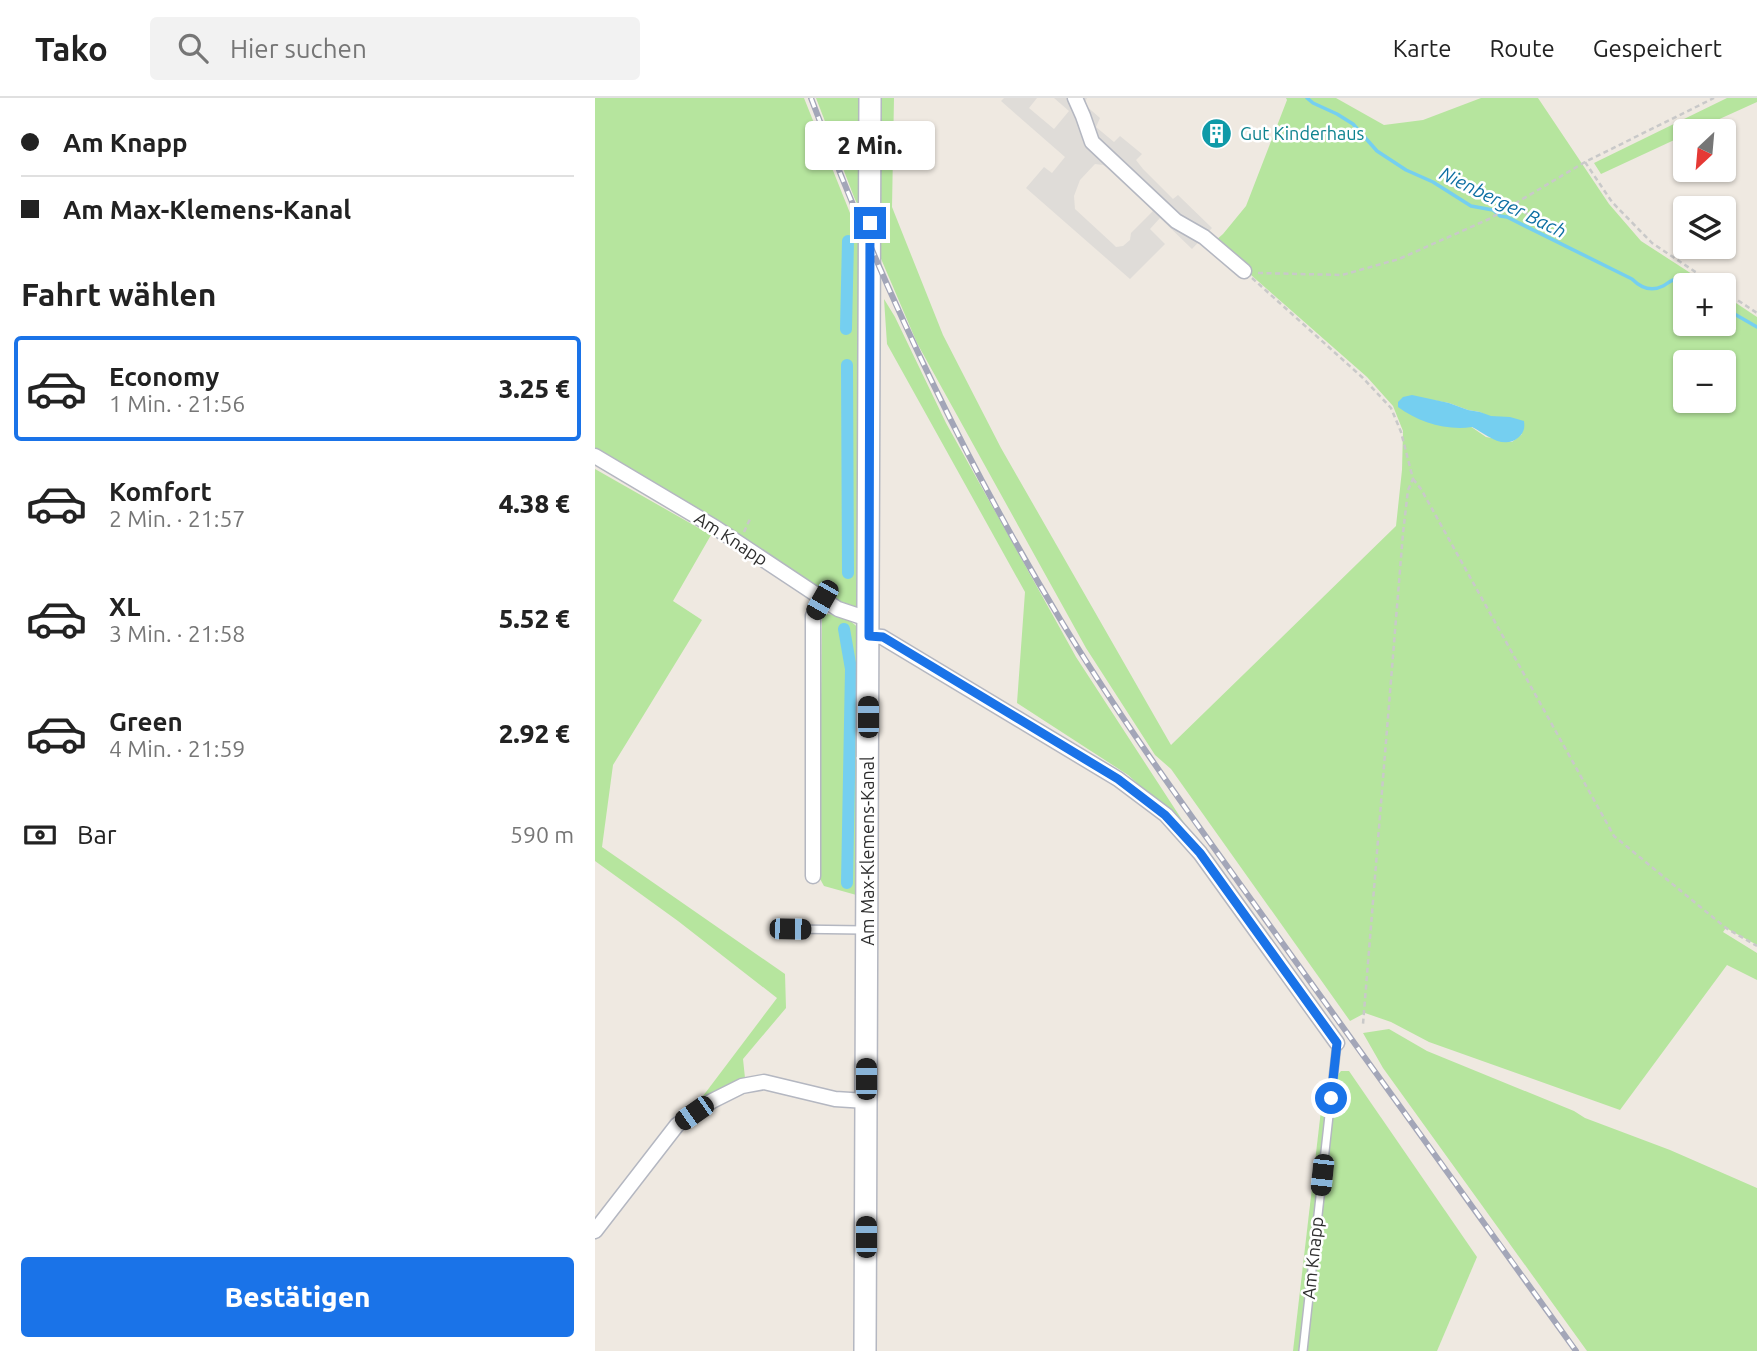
<!DOCTYPE html>
<html lang="de">
<head>
<meta charset="utf-8">
<style>
	body { margin:0; font-family:Ubuntu,sans-serif; background:#f2f2f2; color:#222; height:100vh; display:flex; flex-direction:column; font-size:26px; white-space:nowrap }
	* { box-sizing:border-box; margin:0 }
	p { font-size:23px; color:#767676 }
	.icon { flex:none; width:38px; height:38px; fill:none; stroke:currentColor; stroke-width:2; stroke-linecap:round; stroke-linejoin:round }
	.map { position:relative; flex:1; overflow:hidden }
	.sheet { display:flex; flex-direction:column; background:#fff; width:595px }
	.sheet>* { flex:none }
	.hud { display:grid; align-content:center; height:154px; padding:0 21px; background:#fff }
	.needle { width:46px; rotate:206deg }
	.fabs { position:absolute; left:1078px; top:21px; display:grid; gap:14px }
	.fabs a { display:grid; place-items:center; width:63px; height:63px; border-radius:7px; background:#fff; box-shadow:0 2px 5px #0004; font-size:35px }
	.end { position:absolute; width:32px; height:32px; margin:-16px; border:9px solid #1a73e8; background:#fff; box-shadow:0 0 0 4px #fff }
	.from { border-radius:50% }
	.bubble { position:absolute; height:49px; border-radius:7px; background:#fff; box-shadow:0 2px 5px #0004; font-size:23px; font-weight:800; line-height:49px; text-align:center }
	.car { position:absolute; width:21px; height:42px; margin:-21px -10px; border-radius:9px; box-shadow:0 0 5px 2px #0007; background:linear-gradient(#222 24%,#8ab4d8 0 40%,#222 0 76%,#8ab4d8 0 86%,#222 0) }
	.hud b { display:flex; align-items:center; gap:24px; height:66px; font-size:26px }
	.hud b+b { border-top:2px solid #e0e0e0 }
	.hud i { width:18px; height:18px; background:#222 }
	ul { padding:0; list-style:none }
	li { display:flex; align-items:center; gap:21px; height:105px; margin:0 14px 10px; padding:0 7px; border:4px solid transparent; border-radius:7px }
	li div { flex:1 }
	li b { display:block; font-size:26px }
	li em { font-style:normal; font-weight:800 }
	li.current { border-color:#1a73e8 }
	li>.icon { width:63px; height:63px; stroke-width:1.5 }
	h2 { padding:0 21px; font-size:32px; line-height:84px }
	.pay { display:flex; align-items:center; gap:18px; height:77px; padding:0 21px; font-size:26px }
	.pay p { margin-inline-start:auto }
	.action { display:flex; gap:14px; margin-top:auto; padding:14px 21px }
	.action a { flex:1; height:80px; border-radius:7px; background:#1a73e8; color:#fff; font-size:28px; font-weight:800; line-height:80px; text-align:center }
	header { display:flex; align-items:center; gap:42px; box-sizing:border-box; height:98px; padding:0 35px; background:#fff; border-bottom:2px solid #e0e0e0 }
	header strong { font-size:33px }
	nav { display:flex; gap:38px; margin-inline-start:auto; font-size:24px }
	.search { width:490px; height:63px; background:#f2f2f2; display:flex; align-items:center; gap:18px; box-sizing:border-box; padding:0 24px; border-radius:7px; color:#767676; font-size:26px }
	main { display:flex; flex:1; min-height:0 }
	.map>svg:first-child { display:block }
	.green { fill:#b6e59e; fill-rule:evenodd }
	.plaza { fill:#dfdcd8; fill-rule:evenodd }
	.water { fill:#75cff0 }
	.lines { fill:none; stroke-linecap:round; stroke-linejoin:round }
	.stream { stroke:#75cff0; stroke-width:3.5 }
	.canal { stroke:#75cff0; stroke-width:12 }
	.service-casing { stroke:#b4b7c1; stroke-width:10 }
	.minor-casing { stroke:#b4b7c1; stroke-width:17 }
	.secondary-casing { stroke:#b4b7c1; stroke-width:24 }
	.path { stroke:#c9c9c9; stroke-width:2.5; stroke-dasharray:5 3.5; stroke-linecap:butt }
	.service { stroke:#fff; stroke-width:7 }
	.minor { stroke:#fff; stroke-width:14 }
	.secondary { stroke:#fff; stroke-width:21 }
	.rail-casing { stroke:#a3a6b8; stroke-width:6 }
	.rail { stroke:#fff; stroke-width:3.5; stroke-dasharray:10; stroke-linecap:butt }
	.route { stroke:#1a73e8; stroke-width:9 }
	.labels { text-anchor:middle; stroke-width:5; stroke-linejoin:round; paint-order:stroke }
	.culture-label { font-size:18px; fill:#0d838f; stroke:#fff; text-anchor:start }
	.street-label { font-size:18px; fill:#2e2e2e; stroke:#fff }
	.water-label { font-size:19px; font-style:italic; fill:#0d6fa3; stroke:#fff }
</style>
</head>
<body>
<header>
<strong>Tako</strong>
<div class="search"><svg class="icon" aria-label="search" viewBox="0 0 24 24"><circle cx="10" cy="10" r="6"/><path d="M15 15l6 6"/></svg>Hier suchen</div>
<nav><a>Karte</a><a>Route</a><a>Gespeichert</a></nav>
</header>
<main>
<section class="sheet">
<div class="hud">
<b><i class="from"></i>Am Knapp</b>
<b><i></i>Am Max-Klemens-Kanal</b>
</div>
<h2>Fahrt wählen</h2>
<ul>
<li class="current"><svg class="icon" aria-label="car" viewBox="0 0 24 24"><path d="M5 17H2v-5l4-1 3-4h7l3 4 3 1v5h-3M9 17h6M6 11h13"/><circle cx="7" cy="17" r="2"/><circle cx="17" cy="17" r="2"/></svg><div><b>Economy</b><p>1 Min. · 21:56</p></div><em>3.25 €</em></li>
<li><svg class="icon" aria-label="car" viewBox="0 0 24 24"><path d="M5 17H2v-5l4-1 3-4h7l3 4 3 1v5h-3M9 17h6M6 11h13"/><circle cx="7" cy="17" r="2"/><circle cx="17" cy="17" r="2"/></svg><div><b>Komfort</b><p>2 Min. · 21:57</p></div><em>4.38 €</em></li>
<li><svg class="icon" aria-label="car" viewBox="0 0 24 24"><path d="M5 17H2v-5l4-1 3-4h7l3 4 3 1v5h-3M9 17h6M6 11h13"/><circle cx="7" cy="17" r="2"/><circle cx="17" cy="17" r="2"/></svg><div><b>XL</b><p>3 Min. · 21:58</p></div><em>5.52 €</em></li>
<li><svg class="icon" aria-label="car" viewBox="0 0 24 24"><path d="M5 17H2v-5l4-1 3-4h7l3 4 3 1v5h-3M9 17h6M6 11h13"/><circle cx="7" cy="17" r="2"/><circle cx="17" cy="17" r="2"/></svg><div><b>Green</b><p>4 Min. · 21:59</p></div><em>2.92 €</em></li>
</ul>
<div class="pay"><svg class="icon" aria-label="cash" viewBox="0 0 24 24"><path d="M3 7h18v10H3z"/><circle cx="12" cy="12" r="2"/></svg>Bar<p>590 m</p></div>
<div class="action"><a>Bestätigen</a></div>
</section>
<div class="map">
<svg width="1162" height="1253" viewBox="0 0 1162 1253">
	<rect width="100%" height="100%" fill="#efe9e1"/>
	<g class="green">
		<path d="M0,0H209L269,150L264,508L259,510L242,504L136,432L0,350Z"/>
		<path d="M221,0H266L265,112L259,99Z"/>
		<path d="M286,0H299L297,109L348,237L406,350L576,647L801,428L807,372L808,333L798,308L772,279L656,177L645,174L612,150L628,136L651,108L692,2L691,0H741L789,27L828,22L886,0H943L1014,106L1046,143L1114,187H1090V226H1129V197L1162,219V847L1131,830L1128,834L1162,855V882L1132,867L1025,1012L834,944L796,924L770,915L755,923L576,671L560,657L491,550L322,245L284,156ZM1090,264H1129V303H1090ZM837,302L854,305L873,312L885,314L927,336L917,344L891,339Z"/>
		<path d="M1132,0H1162V4L1098,33H1090V37L1006,76L999,65Z"/>
		<path d="M289,201L300,219L351,325L481,559L593,731L533,677L422,605L430,494L292,246Z"/>
		<path d="M0,371L116,437L78,503L107,522L18,667L7,749L190,876L191,910L148,961L150,980L105,1002L182,900L83,823L0,763Z"/>
		<path d="M227,516C246,516 253,519 266,533L265,798L229,788L224,779Z"/>
		<path d="M794,931L832,953L979,1013L990,1020L1075,1052L1162,1090V1253H992L788,970L768,935Z"/>
		<path d="M746,973H754L882,1159L842,1253H698L728,995Z"/>
	</g>
	<path class="plaza" d="M409,0H442L434,10L459,31L474,13L459,0H492L489,6L505,20L501,29L519,44L525,38L547,56L541,62L548,71L578,101L583,97L617,130L597,151L565,120L555,131L570,146L535,181L431,90L449,69L457,75L470,59L406,3ZM500,66L508,67L516,72L558,113L536,135L535,142L528,148L521,149L518,146L480,111L479,98L485,82Z"/>
	<path class="water" d="M817,297L854,305L873,312L885,314L896,318L915,319L929,323C930,330 929,334 924,339C908,353 891,336 877,329C852,333 823,324 803,309V304L808,299Z"/>
	<g class="lines">
		<g class="stream">
			<path d="M712,0L718,5L742,16L758,26L782,53L811,72L838,84L876,108L898,112L905,118L912,119L1037,181C1046,190 1056,194 1068,188C1073,185 1078,181 1083,180C1092,178 1098,183 1105,187"/>
			<path d="M1129,207L1136,214L1162,229"/>
		</g>
		<g class="canal">
			<path d="M251,231L253,143"/>
			<path d="M252,267L253,475"/>
			<path d="M249,531L256,571L252,785"/>
		</g>
		<defs>
			<g id="service">
				<path d="M195,831L268,832"/>
				<path d="M708,1253L742,945"/>
			</g>
			<g id="minor">
				<path d="M480,0L488,18L497,44L581,123L609,139L649,173"/>
				<path d="M0,358L121,430L243,511L264,518H274"/>
				<path d="M274,538L287,539L523,681L571,717L605,755L742,945"/>
				<path d="M218,778V518L227,502"/>
				<path d="M0,1133L82,1027L117,1003L147,988L169,984L240,1001L271,1003"/>
			</g>
			<path id="secondary" d="M270,1253L275,0"/>
		</defs>
		<use href="#service" class="service-casing"/>
		<use href="#minor" class="minor-casing"/>
		<use href="#secondary" class="secondary-casing"/>
		<g class="path">
			<path d="M990,64L1017,104L1057,145L1120,187"/>
			<path d="M914,108L945,121"/>
			<path d="M663,175L747,177L804,161L894,121L990,64L1119,0"/>
			<path d="M657,180L768,280L796,310L806,334L818,381L813,392L808,435L768,926"/>
			<path d="M1129,193L1162,215"/>
			<path d="M818,381L826,391L1019,738L1131,830L1162,848"/>
			<path d="M149,434L155,421"/>
		</g>
		<use href="#service" class="service"/>
		<use href="#minor" class="minor"/>
		<use href="#secondary" class="secondary"/>
		<defs>
			<path id="rail" d="M216,0C284,181 365,355 465,521C530,629 605,730 678,832C779,973 881,1113 981,1253"/>
		</defs>
		<use href="#rail" class="rail-casing"/>
		<use href="#rail" class="rail"/>
	</g>
	<g class="lines">
		<path class="route" d="M275,125L274,538L288,539L523,681L570,717L605,755L742,945L736,1000"/>
	</g>
	<defs>
		<symbol id="building-disc" viewBox="-11 -11 22 22"><circle r="9.5" fill="#0f9aa8" stroke="#fff"/><path d="M-4-6H4V6H1V3H-1V6H-4ZM-2.5-4.3h1.7v1.8h-1.7ZM.8-4.3h1.7v1.8H.8ZM-2.5-1h1.7V.8h-1.7ZM.8-1h1.7V.8H.8Z" fill="#fff"/></symbol>
	</defs>
	<g fill-rule="evenodd">
		<use href="#building-disc" x="604" y="18" width="35" height="35"/>
	</g>
	<g class="labels">
		<g class="culture-label">
			<text x="645" y="42">Gut Kinderhaus</text>
		</g>
		<g class="street-label">
			<text transform="translate(136 441) rotate(33)" y="6">Am Knapp</text>
			<text transform="translate(273 753) rotate(-90)" y="6">Am Max-Klemens-Kanal</text>
			<text transform="translate(718 1160) rotate(-84)" y="6">Am Knapp</text>
		</g>
		<g class="water-label">
			<text transform="translate(908 104) rotate(26)" y="7">Nienberger Bach</text>
		</g>
	</g>
</svg>
<div class="fabs">
<a><svg class="needle" viewBox="-14 -14 28 28"><path d="M0-13l5 13h-10z" fill="#e53935"/><path d="M0 13l5-13h-10z" fill="#767676"/></svg></a>
<a><svg class="icon" aria-label="layers" viewBox="0 0 24 24"><path d="M12 4l9 5-9 5-9-5zM3 14l9 5 9-5"/></svg></a>
<a>+</a>
<a>−</a>
</div>
<i class="end from" style="left:736px;top:1000px"></i>
<i class="end" style="left:275px;top:125px"></i>
<div class="bubble" style="left:210px;top:23px;width:130px">2 Min.</div>
<i class="car" style="left:227px;top:502px;rotate:210deg"></i>
<i class="car" style="left:273px;top:619px;rotate:0deg"></i>
<i class="car" style="left:195px;top:831px;rotate:91deg"></i>
<i class="car" style="left:271px;top:981px;rotate:0deg"></i>
<i class="car" style="left:99px;top:1015px;rotate:235deg"></i>
<i class="car" style="left:727px;top:1077px;rotate:186deg"></i>
<i class="car" style="left:271px;top:1139px;rotate:0deg"></i>
</div>
</main>
</body>
</html>
